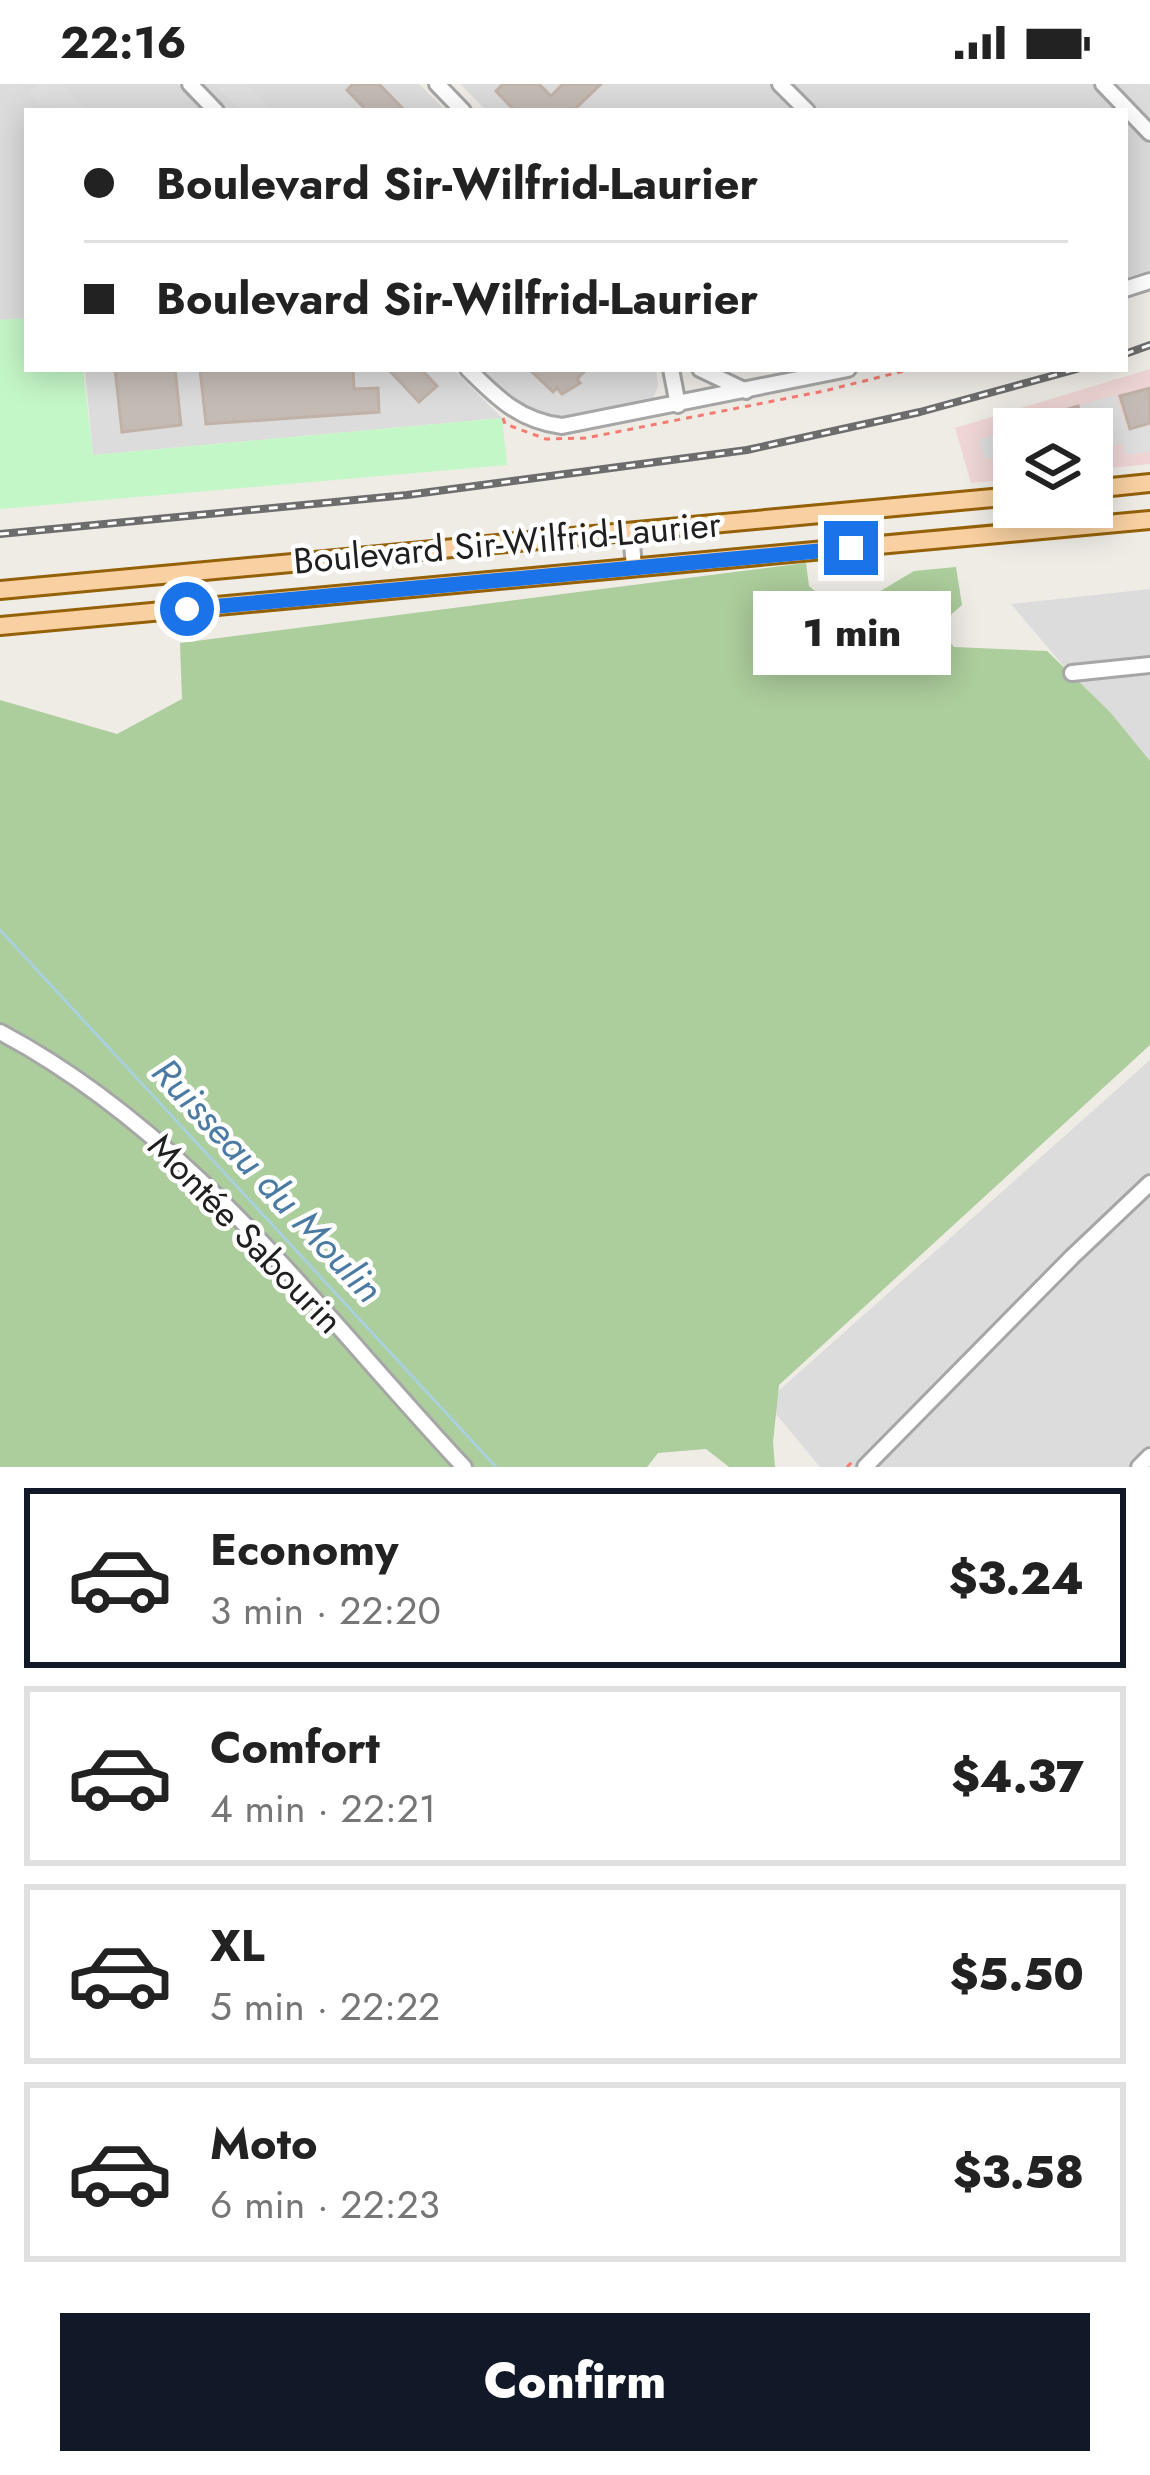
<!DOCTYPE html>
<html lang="en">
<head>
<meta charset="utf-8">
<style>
	body { margin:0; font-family:Jost,sans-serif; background:#f2f2f2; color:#222; height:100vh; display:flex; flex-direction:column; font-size:45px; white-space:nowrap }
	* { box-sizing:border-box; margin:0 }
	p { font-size:39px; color:#767676 }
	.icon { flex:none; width:66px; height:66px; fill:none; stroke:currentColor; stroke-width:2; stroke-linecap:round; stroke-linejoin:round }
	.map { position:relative; height:1383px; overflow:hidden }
	.sheet { display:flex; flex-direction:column; background:#fff; flex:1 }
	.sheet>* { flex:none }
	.hud { position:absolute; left:24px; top:24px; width:1104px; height:264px; border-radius:0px; box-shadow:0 6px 30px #0003; display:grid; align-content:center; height:264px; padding:0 60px; background:#fff }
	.tools { position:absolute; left:993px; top:324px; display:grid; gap:24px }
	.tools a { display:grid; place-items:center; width:120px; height:120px; border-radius:0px; background:#fff; box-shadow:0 6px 30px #0003; font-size:60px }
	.end { position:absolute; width:54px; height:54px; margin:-27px; border:15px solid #1a73e8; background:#fff; box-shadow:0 0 0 6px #fff }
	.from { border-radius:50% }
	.bubble { position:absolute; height:84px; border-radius:0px; background:#fff; box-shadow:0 6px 30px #0003; font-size:39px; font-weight:800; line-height:84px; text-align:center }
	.hud b { display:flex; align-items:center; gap:42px; height:114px; font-size:45px }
	.hud b+b { border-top:3px solid #e0e0e0 }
	.hud i { width:30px; height:30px; background:#222 }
	ul { padding:21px 0 0; list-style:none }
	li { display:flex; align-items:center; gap:36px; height:180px; margin:0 24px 18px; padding:0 36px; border:6px solid #e0e0e0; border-radius:0px }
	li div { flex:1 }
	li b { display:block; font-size:45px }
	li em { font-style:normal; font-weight:800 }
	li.current { border-color:#111827 }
	li>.icon { width:108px; height:108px; stroke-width:1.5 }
	.button { display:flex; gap:24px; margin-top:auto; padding:24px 60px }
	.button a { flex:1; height:138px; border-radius:0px; background:#111827; color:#fff; font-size:48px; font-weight:800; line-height:138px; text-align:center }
	.status { display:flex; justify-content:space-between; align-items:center; height:84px; padding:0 60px; background:#fff; direction:ltr }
	.status svg { height:33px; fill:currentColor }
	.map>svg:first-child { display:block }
	.residential { fill:#dddcdc }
	.commercial { fill:#efd6d5 }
	.forest { fill:#accd9c }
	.park { fill:#c4f7c7 }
	.parking { fill:#dfdfdf }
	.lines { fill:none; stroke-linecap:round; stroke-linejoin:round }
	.stream { stroke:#a8d1db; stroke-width:3 }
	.building { fill:#c4bbb5; stroke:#c1b2a8; stroke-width:3 }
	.minor-casing { stroke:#a6a6a6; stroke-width:20 }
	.major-casing { stroke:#946106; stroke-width:22 }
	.path { stroke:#f57b71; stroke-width:3; stroke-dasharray:6 6; stroke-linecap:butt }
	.minor { stroke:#fff; stroke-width:14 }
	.major { stroke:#f8d0a1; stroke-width:16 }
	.rail-casing { stroke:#6d6d6d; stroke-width:8 }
	.rail { stroke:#fff; stroke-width:3; stroke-dasharray:9; stroke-linecap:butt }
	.route { stroke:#1a73e8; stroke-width:15 }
	.labels { text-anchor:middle; stroke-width:9; stroke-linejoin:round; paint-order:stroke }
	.street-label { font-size:36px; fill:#1f1f1f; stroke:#fff }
	.water-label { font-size:39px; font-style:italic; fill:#4b7aa3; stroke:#fff }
</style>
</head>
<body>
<div class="status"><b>22:16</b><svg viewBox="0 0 49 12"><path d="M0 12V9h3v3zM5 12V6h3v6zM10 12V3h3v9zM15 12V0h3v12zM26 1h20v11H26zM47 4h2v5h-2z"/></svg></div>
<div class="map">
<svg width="1150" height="1383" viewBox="0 0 1150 1383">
	<rect width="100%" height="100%" fill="#efece6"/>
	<g class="residential">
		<path d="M0,0H178L205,27H27V234L0,236Z"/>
		<path d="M202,0H419L446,27H228Z"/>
		<path d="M460,0H1150V186L1125,194V27H487Z"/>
		<path d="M85,285H453L502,334L93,371Z"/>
		<path d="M480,285H656L658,303L651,318L590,331L560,333L521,321Z"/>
		<path d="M1150,505V684L1011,520Z"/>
		<path d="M1150,976V1383H820L766,1318Z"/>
	</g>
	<path class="commercial" d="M1150,285V380L1092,386V345H1014V395L971,399L955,344Z"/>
	<path class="forest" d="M806,479L809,502L842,530L914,487L956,483L962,521L937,543L954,563L1047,567L1110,628L1150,677V961L779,1301L773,1358L775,1383H729L706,1365L658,1369L647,1383H0V616L117,650L182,615L180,559Z"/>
	<path class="park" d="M27,234V285H83L93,371L502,334L507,381L0,425V236Z"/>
	<g class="parking">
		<path d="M38,0H62L88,27H45L28,9Z"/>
		<path d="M215,0H247L269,23L265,27H241Z"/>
		<path d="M1116,311L1127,345L1150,342V368L1125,371L1122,360L1092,363V345H1087L1079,321Z"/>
		<path d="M1039,335L1041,345H1014V372L984,375L979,356Z"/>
	</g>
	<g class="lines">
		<path class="stream" d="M0,846L496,1383"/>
	</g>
	<g class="building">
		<path d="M353,0H379L405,27H367L347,6Z"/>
		<path d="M503,0H539L551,12L563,0H601L573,27H515L496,7Z"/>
		<path d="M115,285H175L181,341L122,348Z"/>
		<path d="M200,285H353L354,305L378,304L379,328L206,340Z"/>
		<path d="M388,285H421L437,302L419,318Z"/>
		<path d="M529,285H587L577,295L580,299L562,310L557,304L553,308Z"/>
		<path d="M1150,304V339L1130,345L1120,312Z"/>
		<path d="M1078,322L1085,345H1045L1041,333Z"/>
	</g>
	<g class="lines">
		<defs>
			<g id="minor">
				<path d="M190,0L216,27"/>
				<path d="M437,0L463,27"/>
				<path d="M780,0L807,27"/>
				<path d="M1103,0L1150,49"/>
				<path d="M1125,205L1150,197"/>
				<path d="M468,285C497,314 520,337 562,342L848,285"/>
				<path d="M671,285L678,321"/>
				<path d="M700,285L746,307"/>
				<path d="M631,447L634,484"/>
				<path d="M1072,589L1150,581"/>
				<path d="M0,948C192,1050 318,1227 464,1383"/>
				<path d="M865,1383L1072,1173L1150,1099"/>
				<path d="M1139,1383L1150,1372"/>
			</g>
			<g id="major">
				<path d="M1092,405L1150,399"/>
				<path d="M0,506L1014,412"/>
				<path d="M0,542L1150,436"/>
			</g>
		</defs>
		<use href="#minor" class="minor-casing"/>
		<use href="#major" class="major-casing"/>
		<g class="path">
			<path d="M503,334L505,340L546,355L586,354L824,307L912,285"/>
			<path d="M847,1383L855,1375"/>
		</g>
		<use href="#minor" class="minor"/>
		<use href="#major" class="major"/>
		<defs>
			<g id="rail">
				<path d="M1125,270L1150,261"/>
				<path d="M0,450L407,411L747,366L920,328L1077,285"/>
			</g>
		</defs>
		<use href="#rail" class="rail-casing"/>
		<use href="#rail" class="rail"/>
	</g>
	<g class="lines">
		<path class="route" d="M187,525L851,464"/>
	</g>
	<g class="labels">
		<g class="street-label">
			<text transform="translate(507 458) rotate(-5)" y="13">Boulevard Sir-Wilfrid-Laurier</text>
			<text transform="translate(246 1149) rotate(46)" y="13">Montée Sabourin</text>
		</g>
		<g class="water-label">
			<text transform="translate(268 1096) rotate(47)" y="14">Ruisseau du Moulin</text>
		</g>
	</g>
</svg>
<div class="tools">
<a><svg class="icon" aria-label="layers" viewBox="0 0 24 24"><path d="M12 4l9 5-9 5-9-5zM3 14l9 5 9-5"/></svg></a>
</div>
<i class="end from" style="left:187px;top:525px"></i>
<i class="end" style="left:851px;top:464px"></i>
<div class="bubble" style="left:753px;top:507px;width:198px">1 min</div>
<div class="hud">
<b><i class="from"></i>Boulevard Sir-Wilfrid-Laurier</b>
<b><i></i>Boulevard Sir-Wilfrid-Laurier</b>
</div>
</div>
<section class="sheet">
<ul>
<li class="current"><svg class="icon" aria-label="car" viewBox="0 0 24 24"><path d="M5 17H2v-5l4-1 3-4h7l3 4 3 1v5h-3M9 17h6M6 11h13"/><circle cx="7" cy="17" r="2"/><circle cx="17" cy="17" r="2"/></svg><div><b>Economy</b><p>3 min · 22:20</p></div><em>$3.24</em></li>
<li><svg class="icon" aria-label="car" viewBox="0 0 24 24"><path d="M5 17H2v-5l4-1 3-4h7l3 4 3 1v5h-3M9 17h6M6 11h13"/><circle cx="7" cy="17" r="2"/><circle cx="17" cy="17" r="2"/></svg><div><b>Comfort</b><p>4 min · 22:21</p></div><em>$4.37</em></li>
<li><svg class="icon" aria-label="car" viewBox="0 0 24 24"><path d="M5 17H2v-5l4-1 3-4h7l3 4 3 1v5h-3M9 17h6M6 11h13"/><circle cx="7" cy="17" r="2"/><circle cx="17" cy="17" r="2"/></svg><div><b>XL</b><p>5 min · 22:22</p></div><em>$5.50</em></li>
<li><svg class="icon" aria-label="car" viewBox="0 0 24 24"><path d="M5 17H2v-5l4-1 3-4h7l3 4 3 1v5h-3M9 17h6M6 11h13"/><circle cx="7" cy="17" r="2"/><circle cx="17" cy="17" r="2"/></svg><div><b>Moto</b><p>6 min · 22:23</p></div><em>$3.58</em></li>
</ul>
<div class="button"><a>Confirm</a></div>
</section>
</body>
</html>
